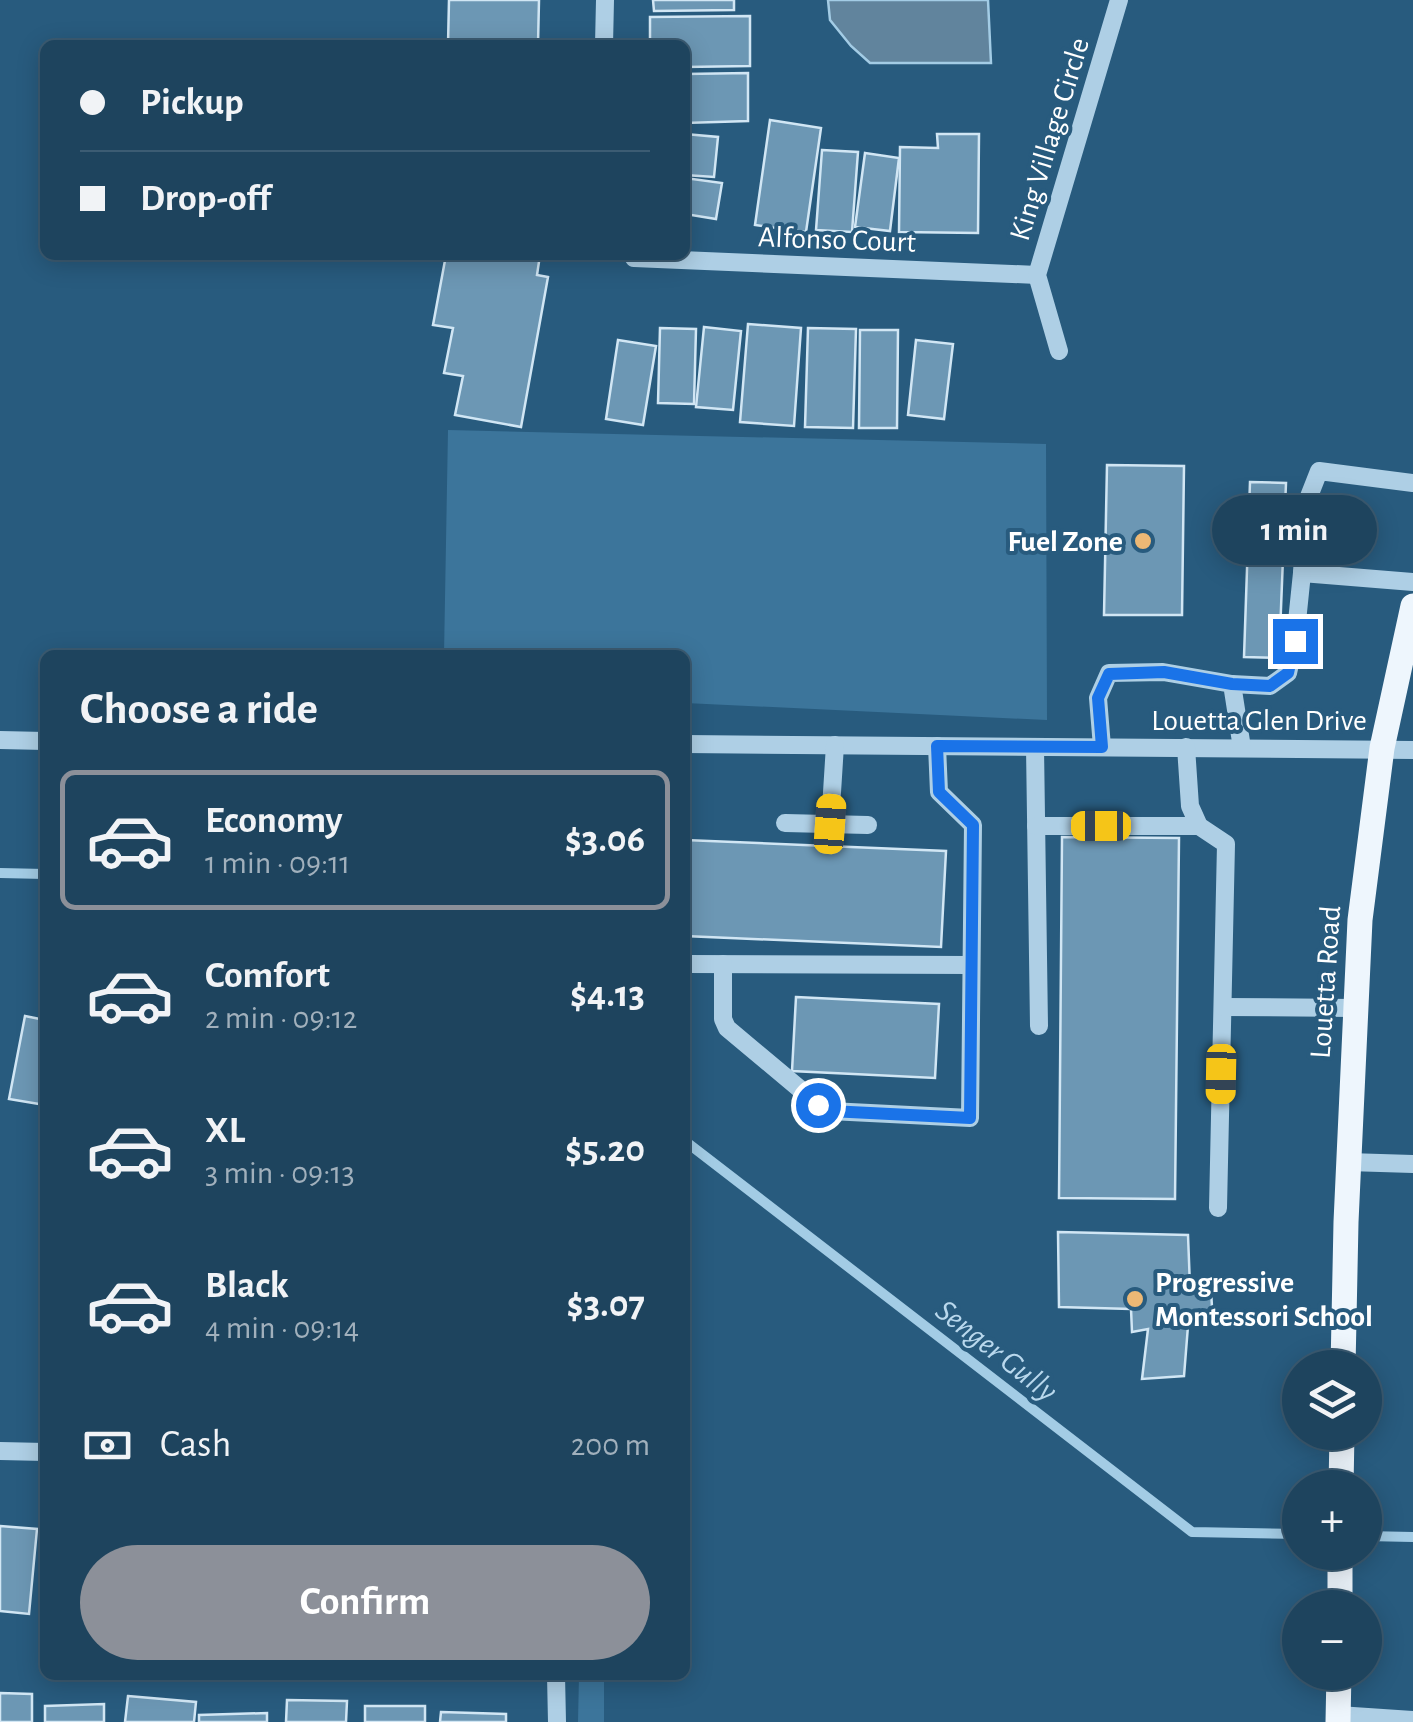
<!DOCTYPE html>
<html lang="en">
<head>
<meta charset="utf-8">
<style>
	body { margin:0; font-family:"Alegreya Sans",sans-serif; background:#2b4e67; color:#f1f3f6; height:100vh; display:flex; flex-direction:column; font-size:38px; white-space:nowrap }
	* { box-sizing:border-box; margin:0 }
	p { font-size:32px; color:#a1b0bc }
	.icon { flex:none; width:55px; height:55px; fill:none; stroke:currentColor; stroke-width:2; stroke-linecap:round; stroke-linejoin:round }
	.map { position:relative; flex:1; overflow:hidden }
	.sheet { position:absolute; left:40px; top:650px; width:650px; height:1030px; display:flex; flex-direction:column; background:#1e445e; border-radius:15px; box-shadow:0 5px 25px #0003,0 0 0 2px #3c5c73 }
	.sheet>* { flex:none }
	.hud { position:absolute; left:40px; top:40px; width:650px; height:220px; border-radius:15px; box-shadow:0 5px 25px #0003,0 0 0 2px #3c5c73; display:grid; align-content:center; height:220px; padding:0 40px; background:#1e445e }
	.buttons { position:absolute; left:1282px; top:1350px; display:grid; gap:20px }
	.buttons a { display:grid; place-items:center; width:100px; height:100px; border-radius:50%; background:#1e445e; box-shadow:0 5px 25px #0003,0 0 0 2px #3c5c73; font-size:50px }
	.end { position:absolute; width:45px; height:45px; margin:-22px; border:12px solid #1a73e8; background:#fff; box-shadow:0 0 0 5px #fff }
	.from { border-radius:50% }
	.bubble { position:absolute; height:70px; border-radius:35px; background:#1e445e; box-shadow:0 5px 25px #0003,0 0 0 2px #3c5c73; font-size:32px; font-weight:600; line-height:70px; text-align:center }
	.car { position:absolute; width:30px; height:60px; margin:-30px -15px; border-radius:12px; box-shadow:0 0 8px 2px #0007; background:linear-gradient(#f5c518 24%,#345 0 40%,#f5c518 0 76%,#345 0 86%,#f5c518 0) }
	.hud b { display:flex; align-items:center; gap:35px; height:95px; font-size:38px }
	.hud b+b { border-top:2px solid #3c5c73 }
	.hud i { width:25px; height:25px; background:#f1f3f6 }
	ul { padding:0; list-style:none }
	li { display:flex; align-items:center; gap:30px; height:140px; margin:0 20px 15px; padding:0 20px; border:5px solid transparent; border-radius:15px }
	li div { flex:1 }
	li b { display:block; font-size:38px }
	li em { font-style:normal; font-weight:600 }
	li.on { border-color:#8c9099 }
	li>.icon { width:90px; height:90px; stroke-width:1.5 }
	h2 { padding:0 40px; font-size:45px; line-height:120px }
	.pay { display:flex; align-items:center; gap:25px; height:110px; padding:0 40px; font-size:38px }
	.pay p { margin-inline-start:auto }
	.action { display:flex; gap:20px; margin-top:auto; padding:20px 40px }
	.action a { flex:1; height:115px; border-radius:60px; background:#8c9099; color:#fff; font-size:40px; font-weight:600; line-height:115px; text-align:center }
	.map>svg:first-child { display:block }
	.green { fill:#3c759b }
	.water { fill:#61849d; stroke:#a3cce5; stroke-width:2.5 }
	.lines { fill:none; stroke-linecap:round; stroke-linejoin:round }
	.stream { stroke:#a3cce5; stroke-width:10 }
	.building { fill:#6c97b4; stroke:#d1e6f4; stroke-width:2.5 }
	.minor { stroke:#aecfe5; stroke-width:18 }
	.major { stroke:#eef6fd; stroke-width:25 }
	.route { stroke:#1a73e8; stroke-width:12 }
	.poi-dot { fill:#ecb875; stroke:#285b7e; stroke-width:4 }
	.labels { text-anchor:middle; stroke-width:8; stroke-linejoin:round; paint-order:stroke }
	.street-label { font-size:30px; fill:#fff; stroke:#285b7e }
	.poi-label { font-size:30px; font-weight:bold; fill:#fff; stroke:#285b7e; text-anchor:end }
	.water-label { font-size:32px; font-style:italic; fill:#b9d8ed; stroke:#285b7e }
</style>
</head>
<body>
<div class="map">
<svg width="1413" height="1722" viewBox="0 0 1413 1722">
	<rect width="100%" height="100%" fill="#285b7e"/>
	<g class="green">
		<path d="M448,430L1046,444L1047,720L685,703V655H444Z"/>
		<path d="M579,1675H604V1722H578Z"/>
	</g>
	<path class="water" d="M828,0H988L991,63H870L851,46L830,20Z"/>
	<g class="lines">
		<g class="stream">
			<path d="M0,873L45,874"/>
			<path d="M685,1141L1192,1532L1300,1534"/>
			<path d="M1365,1536L1413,1537"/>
		</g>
	</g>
	<g class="building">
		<path d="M449,0H539L538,45H448Z"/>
		<path d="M653,0H734V10L654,11Z"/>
		<path d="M750,16V66L685,67V45H650V17Z"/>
		<path d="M748,73V121L685,123V74Z"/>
		<path d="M770,120L821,128L806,232L755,225Z"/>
		<path d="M685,134L718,137L714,177L685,175Z"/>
		<path d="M937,134H979L978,233L899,232L900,147L938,148Z"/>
		<path d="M822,150L858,152L852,232L816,230Z"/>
		<path d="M865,153L899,158L890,231L855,227Z"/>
		<path d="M685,178L722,183L716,219L685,214Z"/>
		<path d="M446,255H540L537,275L548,277L521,427L455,415L463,376L444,373L453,328L433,325Z"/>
		<path d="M748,324L801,328L794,426L740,422Z"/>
		<path d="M704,327L741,331L733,410L696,407Z"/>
		<path d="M660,328L696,329L694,404L658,403Z"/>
		<path d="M808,328L856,329L853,428L805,427Z"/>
		<path d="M860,330H898L897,428H859Z"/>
		<path d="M618,340L656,346L643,425L606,419Z"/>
		<path d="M916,340L953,344L944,419L908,415Z"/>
		<path d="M1107,465L1184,466L1182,615H1104Z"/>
		<path d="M1250,482L1286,483L1279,658L1244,657Z"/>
		<path d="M1062,837L1179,838L1175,1199L1059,1198Z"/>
		<path d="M685,840L946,851L941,947L685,936Z"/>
		<path d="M796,997L939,1004L935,1078L792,1071Z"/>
		<path d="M25,1016L45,1020V1105L9,1099Z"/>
		<path d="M1058,1232L1188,1235L1190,1287L1211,1290L1213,1324L1188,1326L1184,1376L1142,1379L1148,1329L1132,1332L1131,1309L1059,1307Z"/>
		<path d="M0,1526L37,1529L29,1614L0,1611Z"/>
		<path d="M0,1693L32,1694V1722H0Z"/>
		<path d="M128,1696L196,1702L194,1722H125Z"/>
		<path d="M287,1700L347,1701L346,1722H286Z"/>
		<path d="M104,1704V1722H45V1706Z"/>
		<rect x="365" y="1706" width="60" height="16"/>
		<path d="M441,1712L506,1714V1722H440Z"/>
		<path d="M267,1713V1722H199V1715Z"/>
	</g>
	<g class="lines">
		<g class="minor">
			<path d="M604,45L605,0"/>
			<path d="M632,255L634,258L1037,275"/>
			<path d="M1059,351L1037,275L1119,0"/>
			<path d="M1413,483L1319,471L1306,504L1302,573L1413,582"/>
			<path d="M1232,684L1270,686L1288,673L1295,641L1302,573"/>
			<path d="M0,740L45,741"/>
			<path d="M685,744L1413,750"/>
			<path d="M1035,747L1039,1026"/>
			<path d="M1102,747L1098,698L1109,673L1163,672L1232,684L1242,748"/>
			<path d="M1186,747L1190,806L1199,826L1226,844L1218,1208"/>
			<path d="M785,823L868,825"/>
			<path d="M830,824L835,745"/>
			<path d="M1036,826H1199"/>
			<path d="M685,964L971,965"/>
			<path d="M723,964V1019L727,1028L819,1105L830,1111L970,1118L973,825L939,792L937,746"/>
			<path d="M1223,1007L1354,1008"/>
			<path d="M1348,1162L1413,1164"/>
			<path d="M0,1451L45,1452"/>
			<path d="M556,1675L557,1722"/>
			<path d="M1338,1715L1413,1720"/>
		</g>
		<g class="major">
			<path d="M1343,1368L1346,1222L1360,920L1382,748L1413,606"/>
			<path d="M1341,1488L1342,1432"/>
			<path d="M1340,1608V1552"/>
			<path d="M1338,1722L1339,1672"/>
		</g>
	</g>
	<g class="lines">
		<path class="route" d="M818,1105L830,1111L970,1118L973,825L939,792L937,746L1102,747L1098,698L1109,674L1164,672L1232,684L1270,686L1288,673L1295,641"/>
	</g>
	<g class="poi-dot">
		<circle cx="1143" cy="541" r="10"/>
		<circle cx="1135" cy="1299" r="10"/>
	</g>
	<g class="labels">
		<g class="street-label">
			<text transform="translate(1049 139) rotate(-73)" y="10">King Village Circle</text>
			<text transform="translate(837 239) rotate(2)" y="10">Alfonso Court</text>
			<text x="1259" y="730">Louetta Glen Drive</text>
			<text transform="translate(1325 982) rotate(-86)" y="10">Louetta Road</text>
		</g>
		<g class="poi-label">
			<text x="1123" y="551">Fuel Zone</text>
			<text x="1155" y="1292" text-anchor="start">Progressive<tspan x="1155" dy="34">Montessori School</tspan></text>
		</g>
		<g class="water-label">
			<text transform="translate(997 1350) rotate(38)" y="11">Senger Gully</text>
		</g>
	</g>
</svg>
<div class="buttons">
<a><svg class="icon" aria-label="layers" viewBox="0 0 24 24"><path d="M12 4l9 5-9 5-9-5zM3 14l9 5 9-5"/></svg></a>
<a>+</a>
<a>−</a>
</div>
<i class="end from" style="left:818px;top:1105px"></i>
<i class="end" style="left:1295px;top:641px"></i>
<div class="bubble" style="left:1212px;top:495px;width:165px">1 min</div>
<i class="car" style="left:830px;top:824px;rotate:4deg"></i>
<i class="car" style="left:1101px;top:826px;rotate:270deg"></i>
<i class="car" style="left:1221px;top:1074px;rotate:181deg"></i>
<div class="hud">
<b><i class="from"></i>Pickup</b>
<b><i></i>Drop-off</b>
</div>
<section class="sheet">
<h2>Choose a ride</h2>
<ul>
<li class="on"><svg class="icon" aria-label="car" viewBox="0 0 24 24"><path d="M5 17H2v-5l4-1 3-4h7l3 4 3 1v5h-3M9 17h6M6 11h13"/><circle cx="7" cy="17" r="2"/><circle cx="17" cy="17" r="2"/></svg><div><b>Economy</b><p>1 min · 09:11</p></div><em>$3.06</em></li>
<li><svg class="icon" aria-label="car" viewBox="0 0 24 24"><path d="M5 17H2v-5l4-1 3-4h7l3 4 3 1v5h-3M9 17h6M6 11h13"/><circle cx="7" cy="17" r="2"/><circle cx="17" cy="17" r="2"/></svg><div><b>Comfort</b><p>2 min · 09:12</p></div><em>$4.13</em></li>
<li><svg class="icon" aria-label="car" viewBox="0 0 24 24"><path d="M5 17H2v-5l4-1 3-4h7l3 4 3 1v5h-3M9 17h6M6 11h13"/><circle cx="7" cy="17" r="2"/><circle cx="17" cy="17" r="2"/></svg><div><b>XL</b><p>3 min · 09:13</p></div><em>$5.20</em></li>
<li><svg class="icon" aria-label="car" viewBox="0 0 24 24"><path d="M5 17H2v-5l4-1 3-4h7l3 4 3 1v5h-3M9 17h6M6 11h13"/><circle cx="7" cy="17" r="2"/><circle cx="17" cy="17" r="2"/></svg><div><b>Black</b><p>4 min · 09:14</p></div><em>$3.07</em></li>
</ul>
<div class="pay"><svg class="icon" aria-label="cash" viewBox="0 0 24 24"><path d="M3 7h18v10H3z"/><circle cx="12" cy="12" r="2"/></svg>Cash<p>200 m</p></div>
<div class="action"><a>Confirm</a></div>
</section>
</div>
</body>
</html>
